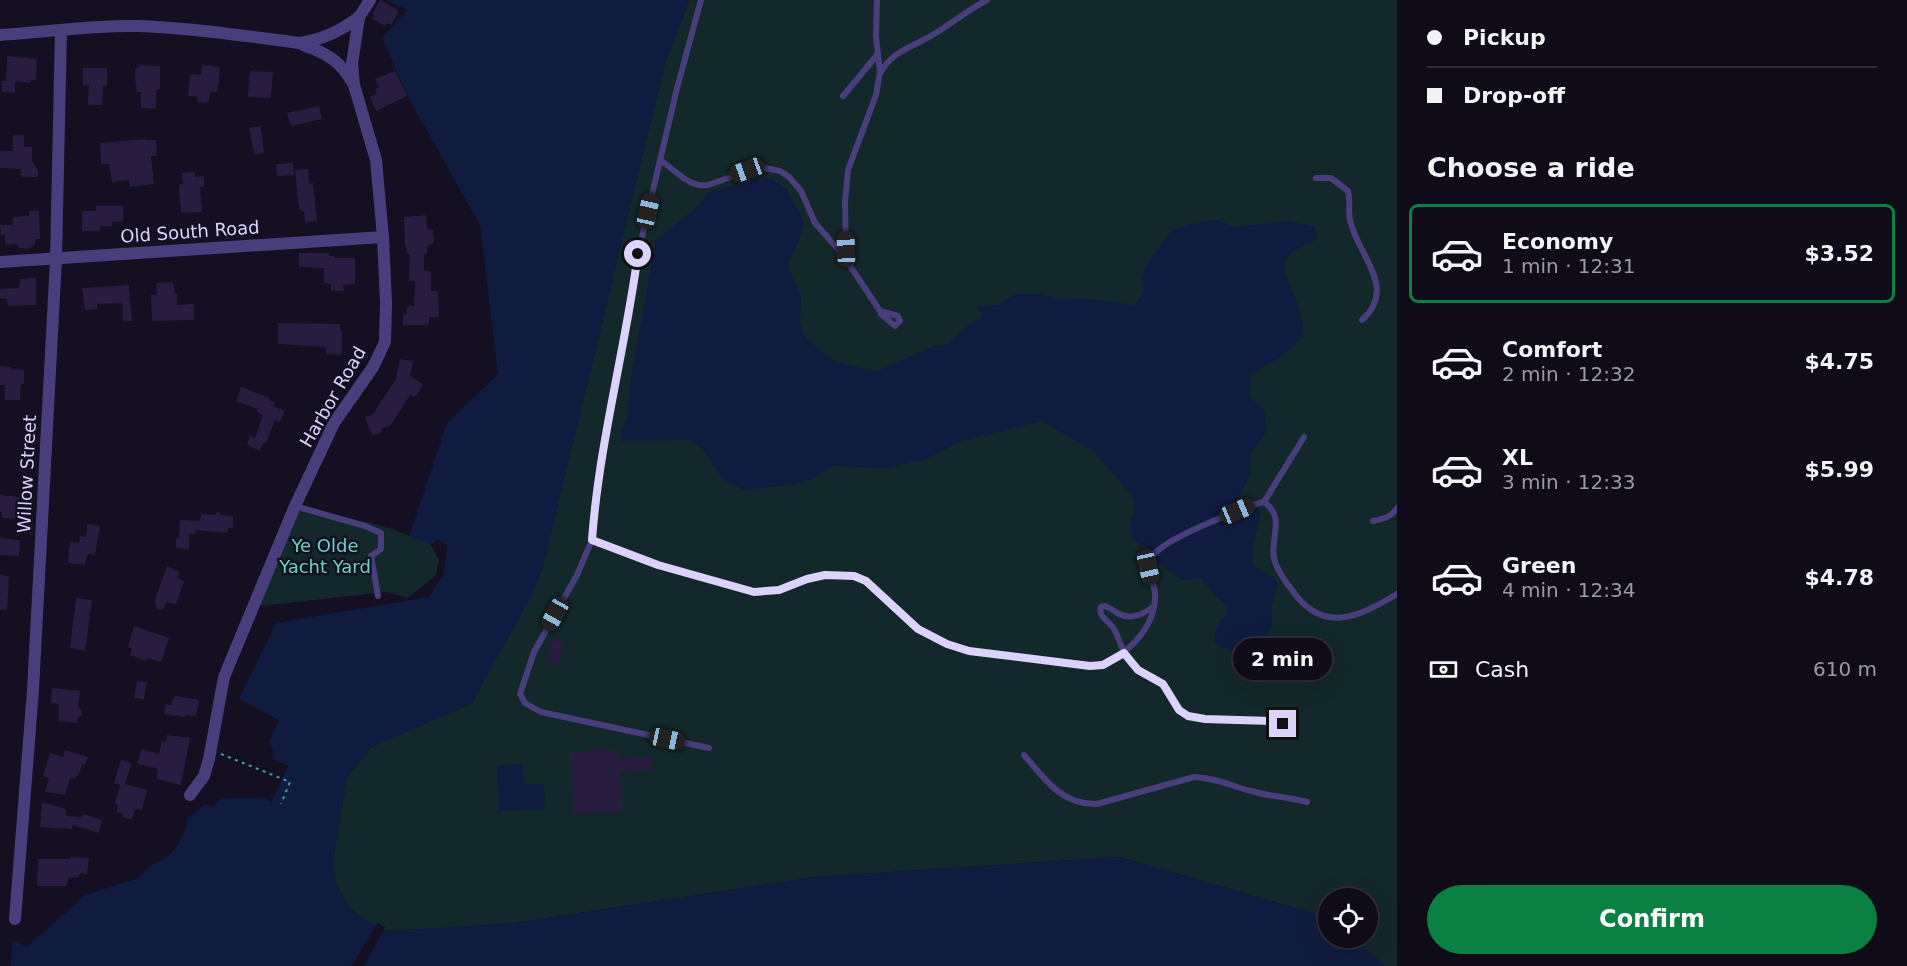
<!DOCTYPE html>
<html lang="en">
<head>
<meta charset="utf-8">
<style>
	body { margin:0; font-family:"DejaVu Sans",sans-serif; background:#181422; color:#f1f3f6; height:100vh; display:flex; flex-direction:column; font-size:22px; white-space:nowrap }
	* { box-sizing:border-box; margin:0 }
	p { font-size:20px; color:#9b9ba2 }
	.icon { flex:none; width:33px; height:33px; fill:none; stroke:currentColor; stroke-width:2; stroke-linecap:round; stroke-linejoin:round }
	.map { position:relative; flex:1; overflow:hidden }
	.drawer { display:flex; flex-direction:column; background:#0f0b19; width:510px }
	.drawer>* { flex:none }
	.guide { display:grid; align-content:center; height:132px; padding:0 30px; background:#0f0b19 }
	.tools { position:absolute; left:1318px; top:888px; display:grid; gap:12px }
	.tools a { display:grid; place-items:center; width:60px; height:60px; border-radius:50%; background:#0f0b19; box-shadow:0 6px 24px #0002,0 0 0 2px #2f2b38; font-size:30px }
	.end { position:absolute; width:27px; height:27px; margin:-14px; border:8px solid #dcd3fb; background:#111; box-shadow:0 0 0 3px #111 }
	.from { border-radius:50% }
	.bubble { position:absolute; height:42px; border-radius:21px; background:#0f0b19; box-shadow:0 6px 24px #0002,0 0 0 2px #2f2b38; font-size:20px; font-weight:700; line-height:42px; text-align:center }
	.car { position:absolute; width:18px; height:36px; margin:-18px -9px; border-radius:8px; box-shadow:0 0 4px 2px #0007; background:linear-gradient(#222 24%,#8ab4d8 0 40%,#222 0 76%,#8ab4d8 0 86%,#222 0) }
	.guide b { display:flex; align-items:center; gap:21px; height:57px; font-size:22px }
	.guide b+b { border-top:2px solid #2f2b38 }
	.guide i { width:15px; height:15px; background:#f1f3f6 }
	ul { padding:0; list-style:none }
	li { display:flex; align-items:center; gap:18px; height:99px; margin:0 12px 9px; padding:0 18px; border:3px solid transparent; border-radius:9px }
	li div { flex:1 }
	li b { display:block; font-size:22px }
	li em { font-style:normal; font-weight:700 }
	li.current { border-color:#0b8043 }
	li>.icon { width:54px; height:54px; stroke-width:1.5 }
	h2 { padding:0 30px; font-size:27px; line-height:72px }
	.pay { display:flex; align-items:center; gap:15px; height:66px; padding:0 30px; font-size:22px }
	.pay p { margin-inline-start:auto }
	.primary-button { display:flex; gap:12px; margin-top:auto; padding:12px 30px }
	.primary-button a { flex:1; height:69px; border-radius:36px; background:#0b8043; color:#fff; font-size:24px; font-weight:700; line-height:69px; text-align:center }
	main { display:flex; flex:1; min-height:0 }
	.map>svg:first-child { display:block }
	.green { fill:#13282a }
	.water { fill:#101c3f }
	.pier { fill:#140f21 }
	.building { fill:#281d40 }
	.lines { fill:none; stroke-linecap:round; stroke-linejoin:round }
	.path { stroke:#38a3a9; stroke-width:2; stroke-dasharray:3 4.5; stroke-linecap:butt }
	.service { stroke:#483e7c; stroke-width:6 }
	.minor { stroke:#483e7c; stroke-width:12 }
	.route { stroke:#dcd3fb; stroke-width:8 }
	.labels { text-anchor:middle; stroke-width:5; stroke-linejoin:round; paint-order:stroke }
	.street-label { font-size:18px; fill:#dcd3fb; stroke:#140f21 }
	.park-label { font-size:18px; fill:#65d5c6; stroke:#140f21 }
</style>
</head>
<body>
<main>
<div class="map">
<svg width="1397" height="966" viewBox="0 0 1397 966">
	<rect width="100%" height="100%" fill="#140f21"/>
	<g class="green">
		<path d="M689,0H1397V966H1384L1354,938H1368V898H1329V918L1120,857L814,877L514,923L462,927L386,931L366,921L349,908L335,882L333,860L347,777L371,747L472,703L542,570L664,67Z"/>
		<path d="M300,506L383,526L430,543L439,560L436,575L408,598L386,592L259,606Z"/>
	</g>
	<g class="water">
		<path d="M386,0H689L664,67L542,570L532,595L472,703L371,747L347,777L333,860L335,882L349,908L366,921L386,931L514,923L813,877L1120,857L1329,918V938H1354L1384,966H11L12,942H18L27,947L85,895L136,879C142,876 145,871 150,866C155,862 162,861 167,857C180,846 187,831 188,815L191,816L205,804L213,808L219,799L264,798L272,802L288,766L273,759V751L269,741L279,720L239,699L276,623L429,597L443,576L447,545L438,539L433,544L409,537L447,423L498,374L480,225L409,99L382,38L407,10Z"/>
		<path d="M772,178L787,190L794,205L800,211L804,224L800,238L789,262L790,271L801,296L800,324L806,338L835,362L877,371L936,345L949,344L968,326L983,316L977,306L998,305L1015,294H1042L1061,300L1078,298L1135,305L1144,291L1142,278L1145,267L1171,231L1190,224L1216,220L1236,227L1288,221L1315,227L1317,239C1280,256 1278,261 1295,297C1301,308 1302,322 1304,335L1283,356L1250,375V397L1265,410L1266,434L1251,452L1250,475L1237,501L1261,511C1258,530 1252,546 1252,564L1278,582L1272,606V627L1261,642L1248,648L1231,651L1215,644C1213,630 1217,624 1227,615L1226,604L1212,593L1201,577L1182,580L1159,563L1152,551L1132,539L1130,524L1135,507L1131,494L1093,451L1042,421L956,443L927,459L888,468L833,466L812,479L796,484L745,490L724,480L702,449L691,440L620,441L622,429L628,415L629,389L656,240L697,207L708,193L754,179Z"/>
		<path d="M523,764L524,784H544L545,809L499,811L497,766Z"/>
	</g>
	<path class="pier" d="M378,923L385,927L364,966H351Z"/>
	<g class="building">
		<path d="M380,0L399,11L391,25L387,23L385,26L372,19L374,15L372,14Z"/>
		<path d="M7,56L37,59L36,80H32L30,83L15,81V93L2,92V81H6Z"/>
		<path d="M140,65L160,66V89L156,90V109L141,108V92H137L135,77V70Z"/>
		<path d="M202,65L220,67L218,90L216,92H210L209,101L205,103L197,102L198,97L188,96L190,74L201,75Z"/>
		<path d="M83,68H107V86H103L102,105H88L89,85H83Z"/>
		<path d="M250,71L273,72L271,98L248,97Z"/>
		<path d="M395,71L407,96L376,111L370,97L377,94L375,89L379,87L375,79Z"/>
		<path d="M319,106L322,119L291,126L287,113Z"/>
		<path d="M261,126L264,153L254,154L249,128Z"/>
		<path d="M13,135H24V147H32V161L38,170V177H21V169L0,168V151H13Z"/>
		<path d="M146,139V140H156L157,156H151L154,184L130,187L129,180L112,182L109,164H101L100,143Z"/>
		<path d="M293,163L294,175L277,176L276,164Z"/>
		<path d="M308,169L309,184L313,183L317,221L305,222L304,212L299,210L295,170Z"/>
		<path d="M195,172V177L204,176V187H200L202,212L181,213L179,188L180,184H183L182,173Z"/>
		<path d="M96,206H123V221L112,222V226H100V231H82V211H96Z"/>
		<path d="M29,211H39L40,239H35V244L32,247L28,249L19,248L17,244L5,245V235H1L0,225H13V217L29,216Z"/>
		<path d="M426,215L427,229L433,230L434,243L427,246V254H424V271H431V291H438L439,317H429V324L425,325H403V314H407V308L409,306H414L415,281H409L410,254H407L406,246H405L404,217Z"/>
		<path d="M299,253H329V256H334V258H355V284L343,285L344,291H331V284L324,283V268L299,267Z"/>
		<path d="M36,278V305L8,306L7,299L0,298V289L19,288L20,279Z"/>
		<path d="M173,282L175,294H177V305L194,304V320L153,321L152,319L151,295H157L156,283Z"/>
		<path d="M129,285L132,321H123L122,303L97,304V309L85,310L82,288Z"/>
		<path d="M278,323L340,324V330H342V355L326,354V347L278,344Z"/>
		<path d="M400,359L413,361L410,376L423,384L416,396L410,395L390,426L382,428L381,433L372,435L365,417L373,414L396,379Z"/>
		<path d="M0,366L11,367V369L24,370V384H21L20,400H5V385H0Z"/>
		<path d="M241,387L270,398L269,400L275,402L273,406L285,411L280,422L275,420L266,443L264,442L260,451L247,445L250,436L255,438L263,415L257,412L258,409L236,401Z"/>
		<path d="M0,495L20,497L18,519L2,518V512H0Z"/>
		<path d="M218,511L221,515L233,516V528H228V533L196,530L195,534H189V549L176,548V538H179L180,520L200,521L201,514L215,515Z"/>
		<path d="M87,524L100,526L95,555L87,554L85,565L68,563L70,542L79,543L80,536L86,537Z"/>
		<path d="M0,538L20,540L19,556L0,555Z"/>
		<path d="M167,566L180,572L177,578L184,581L176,604L166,602L164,608L160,610L156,608L155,599Z"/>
		<path d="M0,575L9,576L7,610H0Z"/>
		<path d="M76,598L92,600L85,651L70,648Z"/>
		<path d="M134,626L169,638L161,662L147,658L146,661L130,655L132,648L128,647Z"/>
		<path d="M552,640L563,642L559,665L548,663Z"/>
		<path d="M137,681L147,682L144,699L134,698Z"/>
		<path d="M52,688L80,691L78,706L82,711V715L78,717L77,723L58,721L59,704L51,703Z"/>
		<path d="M175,696L199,700L196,716L185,715L184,717L164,714L166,704L171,705L173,697L175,698Z"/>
		<path d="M167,735L190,738L181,785L156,779L158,771L156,768L137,764L142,749L159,754L162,741L166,742Z"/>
		<path d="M601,748V751L618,750L619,759L651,757V770L620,772L622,812L574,815L570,753L587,752V749Z"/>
		<path d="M65,750L88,757L85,765L82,764L79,774L74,779L70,778L65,795L45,792L49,778L43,776L50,753L63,757Z"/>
		<path d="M121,760L132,763L125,784L147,790L142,810L135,809L132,820L122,817L123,813H116L118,805L115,803L120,785L114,783Z"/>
		<path d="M42,802L66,809V816L82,817L83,814L102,820L99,833L73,825L72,829L40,827Z"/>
		<path d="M71,857L89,858L87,874L80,873L79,877L68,878L67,886H37L38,859H71Z"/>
	</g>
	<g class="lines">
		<path class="path" d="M221,754L290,782L281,804"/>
		<g class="service">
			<path d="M701,0L677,88L638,254L629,318L600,463L592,540L577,575L534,652L520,694L525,703L541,712L709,748"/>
			<path d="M877,0L876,37L878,54"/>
			<path d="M881,72C892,51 915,46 934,34C952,23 968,10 987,0"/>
			<path d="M660,160C676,170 688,188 708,185L760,167L780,171L789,177L801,191L815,223L843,255L880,311L898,316L900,321L895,326L881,314"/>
			<path d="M1316,178H1331L1348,191C1351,202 1347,213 1351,224C1360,257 1397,289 1362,320"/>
			<path d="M843,255L846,249L845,203L848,170L876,95L880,72L878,54L843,96"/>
			<path d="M1264,502C1286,518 1270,536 1274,558C1276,569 1285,581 1292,590C1323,635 1358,617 1397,594"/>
			<path d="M295,506L365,526L381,533V549L371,556L378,596"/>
			<path d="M1373,521C1383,519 1392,517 1397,508"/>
			<path d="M592,540L658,565L755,592L779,590L807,579L825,575L854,576L865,581L918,629L947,644L969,651L1091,666C1123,662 1157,628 1155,593C1154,582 1144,569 1151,558C1161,540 1230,514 1252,505L1264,502L1304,437"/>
			<path d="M1153,607C1144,614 1130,620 1119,614C1114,611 1111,608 1105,606L1101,607C1098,618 1109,620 1114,629C1121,641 1122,655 1133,666C1142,674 1156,676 1164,685C1174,696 1173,711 1190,716C1215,723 1246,721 1273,721L1283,724"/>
			<path d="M1024,755C1045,779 1061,805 1097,804L1194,777C1218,778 1233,787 1255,792C1272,797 1290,797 1307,802"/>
		</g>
		<g class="minor">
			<path d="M0,35C46,32 92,25 138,26C192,28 246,36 299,43C321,40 341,31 359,17"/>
			<path d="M303,45C324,52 341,61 352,82"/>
			<path d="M0,262L383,237"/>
			<path d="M190,795L204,776L209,759L224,677L295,506L334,423L373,367L385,342L386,302L383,237L376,160L354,85L352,64L359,17L370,0"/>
			<path d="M15,919L33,690L56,259L61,30"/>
		</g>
	</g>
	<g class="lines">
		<path class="route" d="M638,254C625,350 599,444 592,540L658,565L754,592L779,590L807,579L825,575L854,576L866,581L918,629L947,644L969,651L1090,666L1103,665L1124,653L1138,670L1163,684L1179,710L1188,716L1205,719L1273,721L1283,724"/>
	</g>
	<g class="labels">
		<g class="street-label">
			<text transform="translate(190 232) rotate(-4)" y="6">Old South Road</text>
			<text transform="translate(333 397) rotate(-60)" y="6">Harbor Road</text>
			<text transform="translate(27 474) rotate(-87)" y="6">Willow Street</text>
		</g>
		<g class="park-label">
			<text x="325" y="552">Ye Olde<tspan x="325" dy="21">Yacht Yard</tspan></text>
		</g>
	</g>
</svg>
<div class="tools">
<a><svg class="icon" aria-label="locate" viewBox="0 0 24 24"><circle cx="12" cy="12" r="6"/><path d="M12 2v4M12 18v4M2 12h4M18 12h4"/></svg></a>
</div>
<i class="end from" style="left:638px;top:254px"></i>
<i class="end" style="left:1283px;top:724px"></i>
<div class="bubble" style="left:1233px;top:638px;width:99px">2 min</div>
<i class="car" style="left:747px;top:170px;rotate:250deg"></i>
<i class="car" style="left:648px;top:211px;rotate:13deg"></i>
<i class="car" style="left:846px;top:249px;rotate:358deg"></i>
<i class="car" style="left:1237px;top:511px;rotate:67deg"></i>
<i class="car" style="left:1148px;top:567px;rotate:167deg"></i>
<i class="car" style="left:555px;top:614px;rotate:209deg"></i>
<i class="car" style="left:667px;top:739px;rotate:102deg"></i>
</div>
<section class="drawer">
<div class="guide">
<b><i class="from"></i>Pickup</b>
<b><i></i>Drop-off</b>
</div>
<h2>Choose a ride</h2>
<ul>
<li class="current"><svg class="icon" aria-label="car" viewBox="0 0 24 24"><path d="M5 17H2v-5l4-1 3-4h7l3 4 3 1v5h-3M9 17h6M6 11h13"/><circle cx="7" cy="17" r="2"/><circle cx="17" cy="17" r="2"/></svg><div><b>Economy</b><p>1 min · 12:31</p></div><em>$3.52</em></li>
<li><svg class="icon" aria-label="car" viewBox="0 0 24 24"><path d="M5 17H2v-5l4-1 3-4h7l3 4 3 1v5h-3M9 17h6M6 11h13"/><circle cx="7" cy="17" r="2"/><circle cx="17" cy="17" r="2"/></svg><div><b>Comfort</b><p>2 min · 12:32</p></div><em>$4.75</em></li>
<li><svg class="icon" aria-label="car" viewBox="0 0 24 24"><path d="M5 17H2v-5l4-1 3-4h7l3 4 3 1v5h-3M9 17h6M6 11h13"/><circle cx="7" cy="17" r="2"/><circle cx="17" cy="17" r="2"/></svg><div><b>XL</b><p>3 min · 12:33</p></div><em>$5.99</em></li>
<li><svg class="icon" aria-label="car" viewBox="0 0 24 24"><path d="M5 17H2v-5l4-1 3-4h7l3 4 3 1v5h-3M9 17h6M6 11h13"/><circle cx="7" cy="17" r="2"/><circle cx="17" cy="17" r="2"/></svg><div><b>Green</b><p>4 min · 12:34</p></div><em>$4.78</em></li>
</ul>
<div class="pay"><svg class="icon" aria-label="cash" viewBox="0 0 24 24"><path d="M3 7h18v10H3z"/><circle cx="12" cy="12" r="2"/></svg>Cash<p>610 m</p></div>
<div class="primary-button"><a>Confirm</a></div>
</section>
</main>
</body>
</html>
